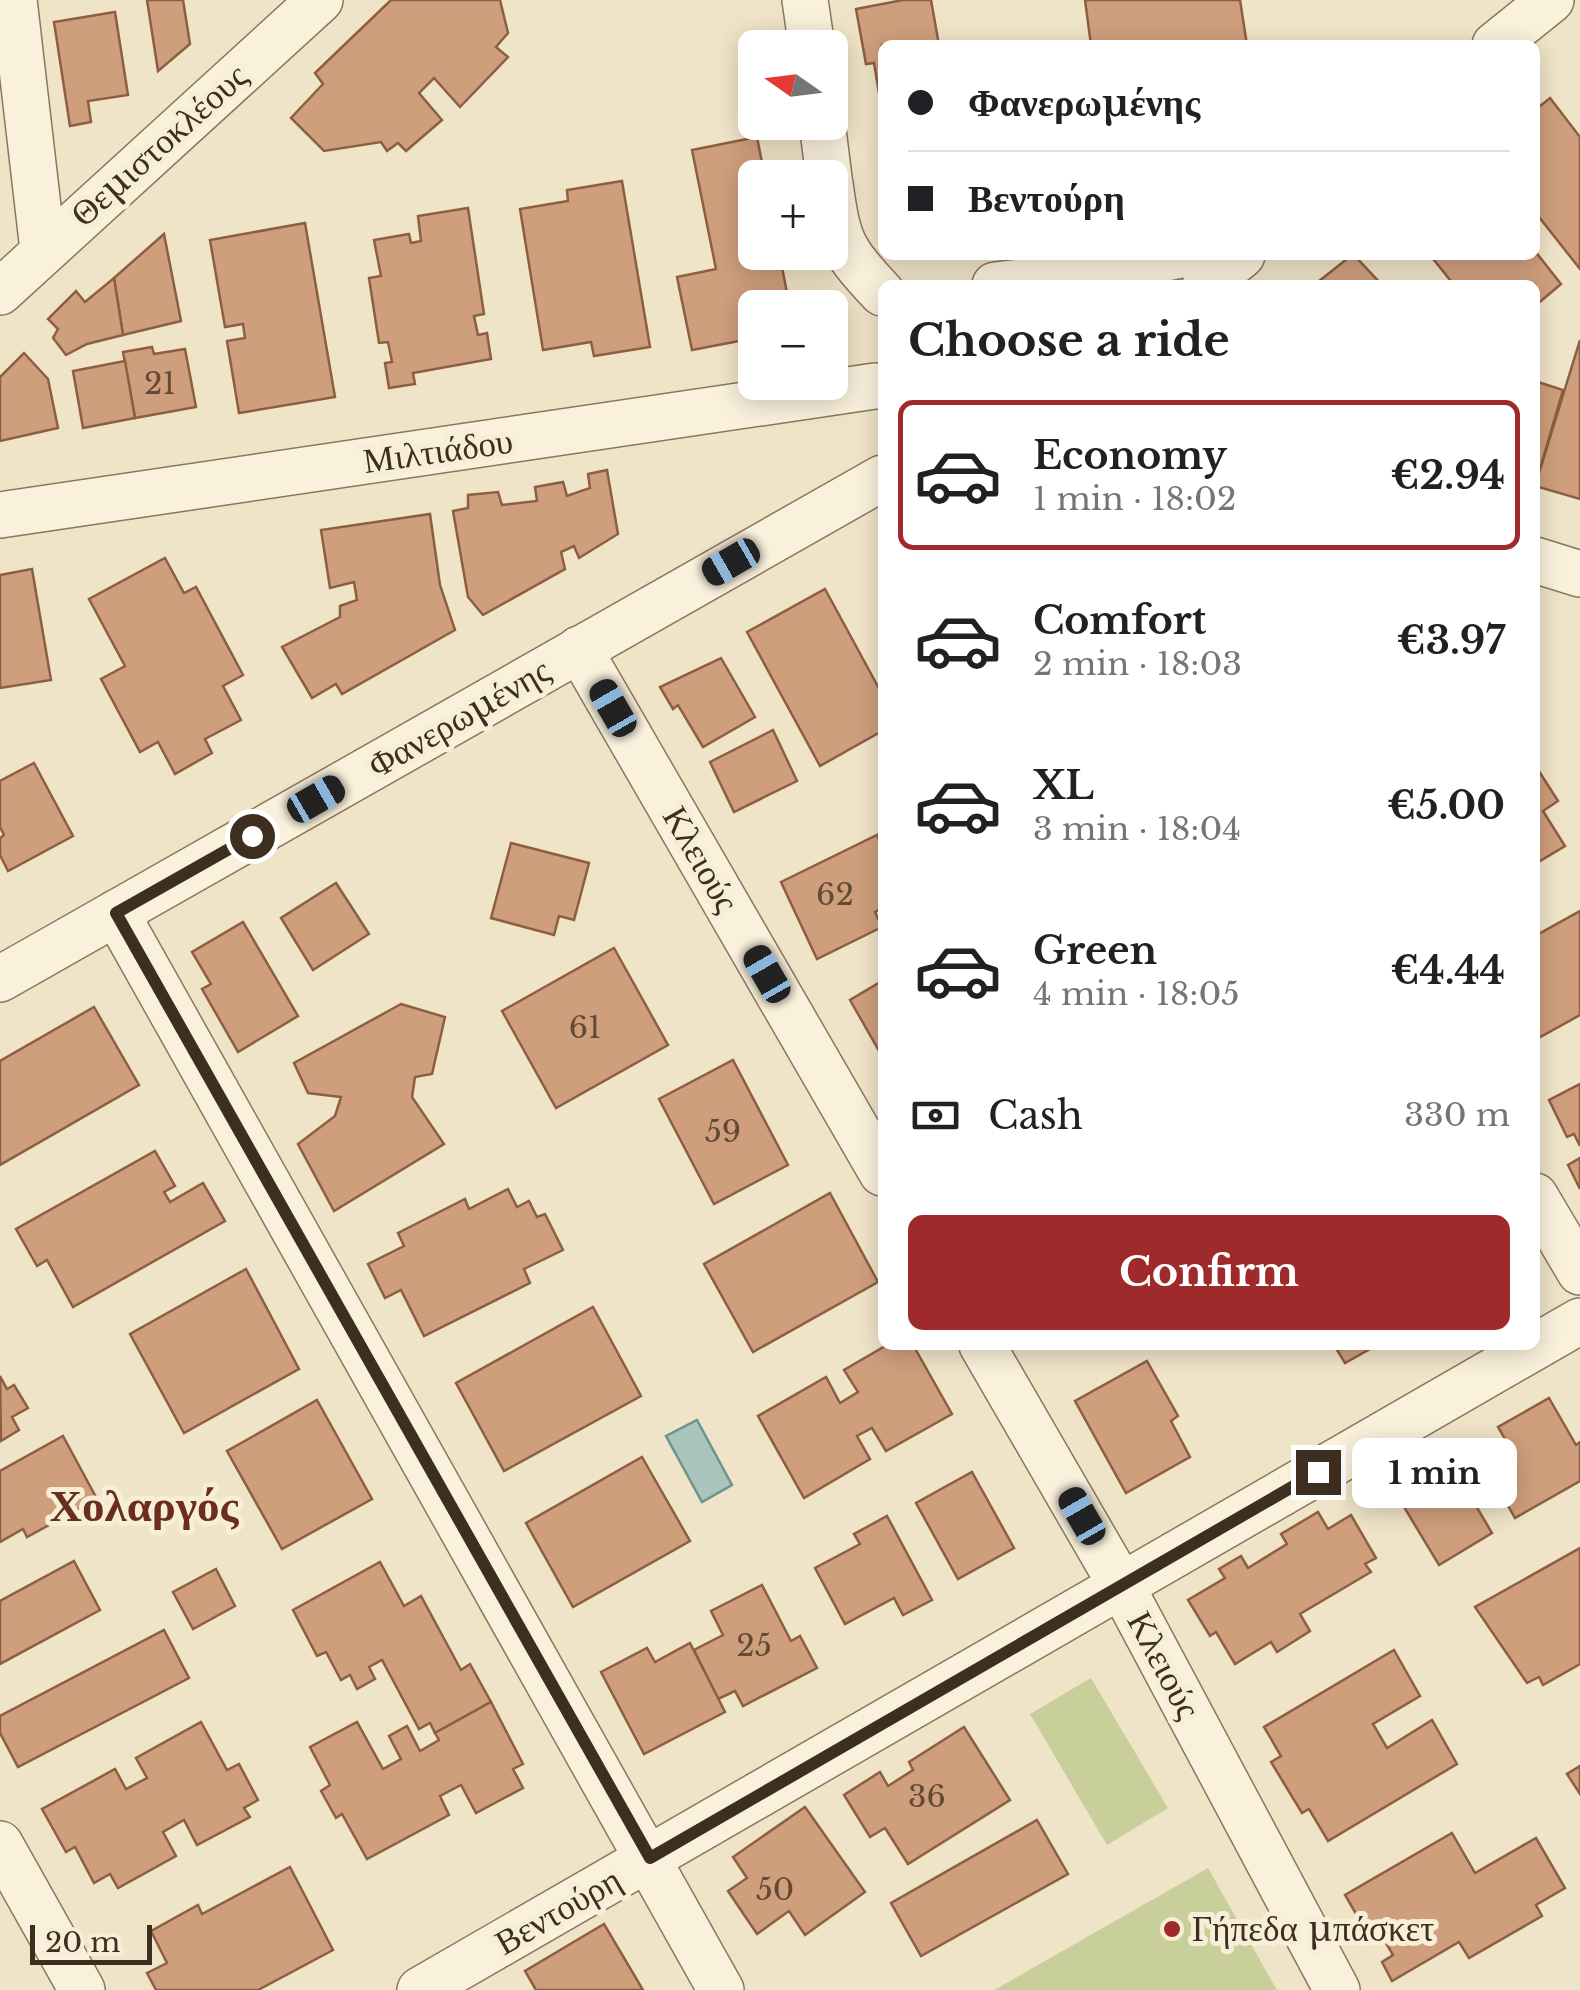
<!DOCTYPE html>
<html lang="en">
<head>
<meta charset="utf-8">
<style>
	body { margin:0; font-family:"Libre Baskerville",serif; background:#f2f2f2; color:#202124; height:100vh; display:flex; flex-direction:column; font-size:38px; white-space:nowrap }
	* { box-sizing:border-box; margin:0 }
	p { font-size:32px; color:#757577 }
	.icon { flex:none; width:55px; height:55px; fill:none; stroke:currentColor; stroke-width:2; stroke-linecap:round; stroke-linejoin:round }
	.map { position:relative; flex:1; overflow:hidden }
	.panel { position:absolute; left:878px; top:280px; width:662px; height:1070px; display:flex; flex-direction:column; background:#fff; border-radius:15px; box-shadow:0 5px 25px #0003 }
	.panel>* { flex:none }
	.hud { position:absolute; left:878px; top:40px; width:662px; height:220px; border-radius:15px; box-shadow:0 5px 25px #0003; display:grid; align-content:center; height:220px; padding:0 30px; background:#fff }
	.needle { width:65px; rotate:284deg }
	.controls { position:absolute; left:738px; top:30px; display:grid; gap:20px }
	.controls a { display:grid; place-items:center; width:110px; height:110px; border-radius:15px; background:#fff; box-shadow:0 5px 25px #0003; font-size:50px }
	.scale { position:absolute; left:30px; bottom:25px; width:122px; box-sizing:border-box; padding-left:10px; border:5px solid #3d2e20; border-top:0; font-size:28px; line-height:35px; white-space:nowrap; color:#3d2e20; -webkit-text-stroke:8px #f7eed8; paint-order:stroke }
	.end { position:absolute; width:45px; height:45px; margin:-22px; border:12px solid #3d2e20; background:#fff; box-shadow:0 0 0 5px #fff }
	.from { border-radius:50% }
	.bubble { position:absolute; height:70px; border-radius:15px; background:#fff; box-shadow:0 5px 25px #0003; font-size:32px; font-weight:800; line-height:70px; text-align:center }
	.car { position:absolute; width:30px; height:60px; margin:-30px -15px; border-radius:12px; box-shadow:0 0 8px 2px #0007; background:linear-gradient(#222 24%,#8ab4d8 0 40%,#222 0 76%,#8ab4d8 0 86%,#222 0) }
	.hud b { display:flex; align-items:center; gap:35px; height:95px; font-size:38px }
	.hud b+b { border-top:2px solid #e0e0e0 }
	.hud i { width:25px; height:25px; background:#202124 }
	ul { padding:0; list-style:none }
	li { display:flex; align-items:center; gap:30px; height:150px; margin:0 20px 15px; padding:0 10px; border:5px solid transparent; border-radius:15px }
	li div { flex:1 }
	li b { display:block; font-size:38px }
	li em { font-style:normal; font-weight:800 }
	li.active { border-color:#9e2a2b }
	li>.icon { width:90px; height:90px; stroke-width:1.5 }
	h2 { padding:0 30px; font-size:45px; line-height:120px }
	.pay { display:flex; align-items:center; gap:25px; height:110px; padding:0 30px; font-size:38px }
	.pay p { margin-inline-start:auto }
	.cta { display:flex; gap:20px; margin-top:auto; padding:20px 30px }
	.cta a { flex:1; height:115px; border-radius:15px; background:#9e2a2b; color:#fff; font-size:40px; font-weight:800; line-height:115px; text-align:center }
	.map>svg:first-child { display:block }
	.green { fill:#c9cf9b }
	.water { fill:#a9c4bc; stroke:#6f938a; stroke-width:2.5 }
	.building { fill:#cf9f7d; stroke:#8d5f41; stroke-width:2.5 }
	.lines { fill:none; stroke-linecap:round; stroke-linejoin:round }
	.minor-casing { stroke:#8d765c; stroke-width:48 }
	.minor { stroke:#faf1dc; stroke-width:45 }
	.route { stroke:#3d2e20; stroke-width:12 }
	.poi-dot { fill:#9e2a2b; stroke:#f7eed8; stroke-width:4 }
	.labels { text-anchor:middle; stroke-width:10; stroke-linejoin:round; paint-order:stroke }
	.number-label { font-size:30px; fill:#624a37 }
	.street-label { font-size:35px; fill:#3d2e20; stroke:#f7eed8 }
	.poi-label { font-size:35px; fill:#3d2e20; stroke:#f7eed8; text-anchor:start }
	.district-label { font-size:45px; font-weight:bold; fill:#6b2e1e; stroke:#f7eed8 }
</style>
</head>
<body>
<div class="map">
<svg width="1580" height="1990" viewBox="0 0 1580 1990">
	<rect width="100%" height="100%" fill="#f0e4c8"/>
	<g class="green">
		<path d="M1091,1678L1168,1808L1107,1845L1030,1714Z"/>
		<path d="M1208,1868L1277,1990H994Z"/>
	</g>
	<path class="water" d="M697,1420L732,1485L702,1502L666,1436Z"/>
	<g class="building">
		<path d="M147,0H183L190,44L158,71Z"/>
		<path d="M391,0H500L508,33L496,47L508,57L460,107L434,78L419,93L442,120L406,151L398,143L387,151L381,142L324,151L291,118L323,84L315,73Z"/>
		<path d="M903,0H931L939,45H882L880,99L874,63L866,64L856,9Z"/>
		<path d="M1085,0H1240L1247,45H1091Z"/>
		<path d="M115,12L128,95L88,101L91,122L70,126L54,22Z"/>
		<path d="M1550,98L1580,137V269L1535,212V110Z"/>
		<path d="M757,137L765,178H755V252H779L790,308H755V338L692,350L677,277L716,269L692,150Z"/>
		<path d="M622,181L650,347L594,356L591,342L543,350L520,209L568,201L567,190Z"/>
		<path d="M468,208L484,314L474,316L478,335L487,333L491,359L413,373L415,384L389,388L385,363L392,362L388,342L379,343L369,278L381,276L374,240L409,234L411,243L421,241L418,216Z"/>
		<path d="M305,223L335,397L239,413L227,341L245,338L243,324L225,327L210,240Z"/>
		<path d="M164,234L181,321L123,335L114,278Z"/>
		<path d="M1535,251L1561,284L1535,306V285H1454L1430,255H1535Z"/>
		<path d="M1354,255L1382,285H1314L1352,255Z"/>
		<path d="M114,278L123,335L87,344L66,355L53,338L58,329L48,319L76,291L85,302Z"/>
		<path d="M1580,340V499L1535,486Z"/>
		<path d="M152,347L154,354L185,349L196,407L135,418L123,352Z"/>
		<path d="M24,353L48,379L58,428L0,441V377Z"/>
		<path d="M125,361L135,418L83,428L73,371Z"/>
		<path d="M1535,381L1563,390L1535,486Z"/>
		<path d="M607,470L618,534L579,558L574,546L561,552L565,569L483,615L468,597L453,511L468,508V495L498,492L502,505L537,501L535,487L563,482L567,496L590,488L588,474Z"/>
		<path d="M430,514L440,585L455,630L342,694L336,684L312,698L282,647L340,617V606L357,600L354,582L330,588L321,530Z"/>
		<path d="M165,558L184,593L196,587L243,675L223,686L241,720L205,739L212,753L175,774L158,742L140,752L101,679L125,666L89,599Z"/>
		<path d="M32,569L51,680L0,688V575Z"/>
		<path d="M825,589L882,694V731L820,766L747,632Z"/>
		<path d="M721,658L755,717L703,747L678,705L673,709L660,687Z"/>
		<path d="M773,730L797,781L734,812L710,762Z"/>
		<path d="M34,763L73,836L8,871L0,855V838L4,835L0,827V781Z"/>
		<path d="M1535,765L1558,801L1543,811L1565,846L1535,864Z"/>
		<path d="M877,835L882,846V908L875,912L882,927L817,959L781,882Z"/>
		<path d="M511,843L589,863L574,920L559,916L554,935L491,918Z"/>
		<path d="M336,883L369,934L313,970L281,918Z"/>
		<path d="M1580,911V1015L1535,1040V936Z"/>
		<path d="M243,922L298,1016L238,1052L202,989L211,984L192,952Z"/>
		<path d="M614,948L668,1045L556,1108L502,1011Z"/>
		<path d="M882,981V1056L850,1000Z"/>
		<path d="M401,1004L445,1017L432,1074L415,1077L412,1097L444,1144L334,1211L298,1144L335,1116L341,1097L308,1093L294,1063Z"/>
		<path d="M94,1007L139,1085L0,1165V1061Z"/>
		<path d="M733,1060L788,1165L714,1204L659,1099Z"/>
		<path d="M1580,1084V1146L1574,1134L1567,1137L1549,1100Z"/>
		<path d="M155,1151L175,1186L164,1192L170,1202L203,1183L225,1221L73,1307L47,1260L37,1266L16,1229Z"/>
		<path d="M1580,1158V1189L1568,1165Z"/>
		<path d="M508,1189L517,1207L529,1201L537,1217L545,1214L563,1250L524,1269L530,1283L424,1336L401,1290L385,1298L368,1264L404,1246L398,1233L465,1199L469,1209Z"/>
		<path d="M830,1193L878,1282L753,1352L704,1264Z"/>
		<path d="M246,1269L299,1369L184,1433L130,1334Z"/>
		<path d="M593,1307L641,1396L504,1471L456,1383Z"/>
		<path d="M887,1345H913L952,1414L886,1451L872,1428L857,1436L870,1459L804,1498L758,1416L826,1377L840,1403L858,1392L844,1370Z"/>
		<path d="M1334,1345H1377L1345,1363Z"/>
		<path d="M1147,1361L1178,1416L1171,1421L1190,1457L1126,1493L1075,1401Z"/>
		<path d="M0,1376L7,1389L14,1385L28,1408L12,1417L19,1430L1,1441Z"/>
		<path d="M1549,1398L1576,1445L1580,1442V1481L1515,1518L1489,1472L1501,1465L1494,1452L1508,1444L1498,1427Z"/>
		<path d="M317,1400L372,1499L282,1549L227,1451Z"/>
		<path d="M63,1436L97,1499L27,1537L23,1529L0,1542V1471Z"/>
		<path d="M642,1457L690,1541L573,1607L526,1523Z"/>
		<path d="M1449,1460L1492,1533L1439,1565L1395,1492Z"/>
		<path d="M972,1472L1014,1548L958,1579L916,1503Z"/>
		<path d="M1318,1512L1328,1529L1351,1515L1376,1558L1365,1564L1371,1572L1300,1614L1310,1631L1277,1652L1271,1642L1235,1664L1216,1632L1210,1636L1188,1600L1225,1578L1219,1569L1241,1556L1248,1568L1287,1544L1281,1534Z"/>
		<path d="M887,1516L932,1600L903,1615L894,1598L845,1624L815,1568L860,1544L854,1534Z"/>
		<path d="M1580,1548V1664L1543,1685L1539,1677L1527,1683L1475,1607Z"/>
		<path d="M74,1561L100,1610L0,1664V1601Z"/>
		<path d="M380,1562L404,1606L421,1596L461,1670L470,1664L491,1702L435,1733L430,1723L419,1729L382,1660L369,1667L375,1679L357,1689L350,1675L341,1680L326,1652L317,1656L293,1610Z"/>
		<path d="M216,1569L235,1606L193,1629L173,1592Z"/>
		<path d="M762,1585L791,1641L800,1636L817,1668L743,1706L735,1691L718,1699L694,1650L723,1635L711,1611Z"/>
		<path d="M164,1630L189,1678L18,1767L0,1733V1716Z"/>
		<path d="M690,1643L725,1712L644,1754L601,1672L647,1648L655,1662Z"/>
		<path d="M1394,1650L1420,1696L1373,1724L1387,1748L1432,1720L1457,1764L1328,1841L1309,1809L1302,1813L1271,1762L1281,1756L1264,1727Z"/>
		<path d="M491,1702L523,1764L513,1769L523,1788L476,1813L461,1785L440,1796L449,1815L367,1859L342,1814L336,1818L321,1791L330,1785L310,1747L357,1722L383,1769L401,1759L389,1736L407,1726L420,1751L439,1740L435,1733Z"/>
		<path d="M201,1722L227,1770L239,1764L258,1800L244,1808L250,1817L197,1845L184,1820L163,1832L176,1856L118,1888L110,1874L94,1883L75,1847L66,1852L42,1809L115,1769L126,1789L147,1778L136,1758Z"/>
		<path d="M964,1727L1010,1800L908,1864L885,1828L870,1837L844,1795L880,1772L888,1786L913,1770L909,1762Z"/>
		<path d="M1580,1766V1794L1567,1774Z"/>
		<path d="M805,1807L865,1892L805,1935L789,1911L757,1934L728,1891L747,1878L733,1857Z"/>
		<path d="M1037,1820L1068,1874L921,1956L891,1903Z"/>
		<path d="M1452,1833L1475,1873L1536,1838L1565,1888L1536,1905L1542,1916L1469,1958L1459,1942L1392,1981L1382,1962L1393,1955L1379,1931L1369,1936L1345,1895Z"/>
		<path d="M290,1867L333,1950L258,1990H156L147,1973L167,1963L151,1931L198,1905L202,1914Z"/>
		<path d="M604,1924L643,1990H536L525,1971Z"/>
	</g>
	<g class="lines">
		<defs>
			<g id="minor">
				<path d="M14,0L43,250"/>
				<path d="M805,0L812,48"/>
				<path d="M1495,45L1551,0"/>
				<path d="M822,122L829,178"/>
				<path d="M830,184C838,243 842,250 882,293"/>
				<path d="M995,285L1084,275L1181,255"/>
				<path d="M1205,285L1242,255"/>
				<path d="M0,292L320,0"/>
				<path d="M0,515L875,386"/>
				<path d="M1535,560L1580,574"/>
				<path d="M579,649L882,1173"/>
				<path d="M116,913L721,1990"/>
				<path d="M0,979L882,478"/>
				<path d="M1535,1196L1580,1272"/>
				<path d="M982,1345L1121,1585L1337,1990"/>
				<path d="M0,1844L82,1990"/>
				<path d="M420,1990L1580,1321"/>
			</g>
		</defs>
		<use href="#minor" class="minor-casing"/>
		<use href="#minor" class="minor"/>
	</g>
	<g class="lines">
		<path class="route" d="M252,836L116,913L650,1858L1318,1472"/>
	</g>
	<circle class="poi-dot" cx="1172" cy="1929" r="10"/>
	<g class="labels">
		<g class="number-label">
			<text x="160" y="394">21</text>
			<text x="835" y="905">62</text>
			<text x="585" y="1038">61</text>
			<text x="723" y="1142">59</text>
			<text x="754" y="1656">25</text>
			<text x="927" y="1807">36</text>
			<text x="775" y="1900">50</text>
		</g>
		<g class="street-label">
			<text transform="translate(159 145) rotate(-42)" y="12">Θεμιστοκλέους</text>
			<text transform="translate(438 451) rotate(-8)" y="12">Μιλτιάδου</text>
			<text transform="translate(459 718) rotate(-30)" y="12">Φανερωμένης</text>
			<text transform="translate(701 859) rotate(60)" y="12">Κλειούς</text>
			<text transform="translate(1164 1665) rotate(62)" y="12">Κλειούς</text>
			<text transform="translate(558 1911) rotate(-30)" y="12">Βεντούρη</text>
		</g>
		<g class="poi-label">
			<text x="1192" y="1941">Γήπεδα μπάσκετ</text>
		</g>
		<g class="district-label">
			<text x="144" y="1521">Χολαργός</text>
		</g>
	</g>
</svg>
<div class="controls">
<a><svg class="needle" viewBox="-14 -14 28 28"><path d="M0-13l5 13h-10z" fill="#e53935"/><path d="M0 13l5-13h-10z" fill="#757577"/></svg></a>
<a>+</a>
<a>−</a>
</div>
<div class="scale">20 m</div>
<i class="end from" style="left:252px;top:836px"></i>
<i class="end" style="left:1318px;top:1472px"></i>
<div class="bubble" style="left:1352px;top:1438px;width:165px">1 min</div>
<i class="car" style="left:731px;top:562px;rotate:240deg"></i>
<i class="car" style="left:613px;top:708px;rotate:330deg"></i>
<i class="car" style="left:316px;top:799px;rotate:60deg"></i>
<i class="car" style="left:767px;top:974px;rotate:330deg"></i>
<i class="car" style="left:1082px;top:1516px;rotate:330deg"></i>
<div class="hud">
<b><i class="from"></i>Φανερωμένης</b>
<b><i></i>Βεντούρη</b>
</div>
<section class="panel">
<h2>Choose a ride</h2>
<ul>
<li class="active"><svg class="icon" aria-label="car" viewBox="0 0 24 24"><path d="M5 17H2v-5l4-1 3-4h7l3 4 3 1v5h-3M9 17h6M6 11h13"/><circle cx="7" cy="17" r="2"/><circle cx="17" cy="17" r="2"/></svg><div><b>Economy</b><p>1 min · 18:02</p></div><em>€2.94</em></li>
<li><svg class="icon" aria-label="car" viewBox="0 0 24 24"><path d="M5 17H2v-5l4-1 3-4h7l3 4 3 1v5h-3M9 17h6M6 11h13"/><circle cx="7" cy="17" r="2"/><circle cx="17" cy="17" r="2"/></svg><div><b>Comfort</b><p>2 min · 18:03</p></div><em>€3.97</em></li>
<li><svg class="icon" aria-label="car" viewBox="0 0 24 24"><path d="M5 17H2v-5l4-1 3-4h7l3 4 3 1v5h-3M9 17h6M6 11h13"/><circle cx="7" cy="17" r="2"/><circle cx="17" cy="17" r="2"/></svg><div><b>XL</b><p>3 min · 18:04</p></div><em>€5.00</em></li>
<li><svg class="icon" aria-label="car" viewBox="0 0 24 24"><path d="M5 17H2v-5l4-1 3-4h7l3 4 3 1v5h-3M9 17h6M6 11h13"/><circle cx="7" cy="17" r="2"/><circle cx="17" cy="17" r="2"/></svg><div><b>Green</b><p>4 min · 18:05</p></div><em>€4.44</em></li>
</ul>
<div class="pay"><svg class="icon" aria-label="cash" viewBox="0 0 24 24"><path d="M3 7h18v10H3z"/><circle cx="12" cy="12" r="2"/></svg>Cash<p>330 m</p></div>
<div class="cta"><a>Confirm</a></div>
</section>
</div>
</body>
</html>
